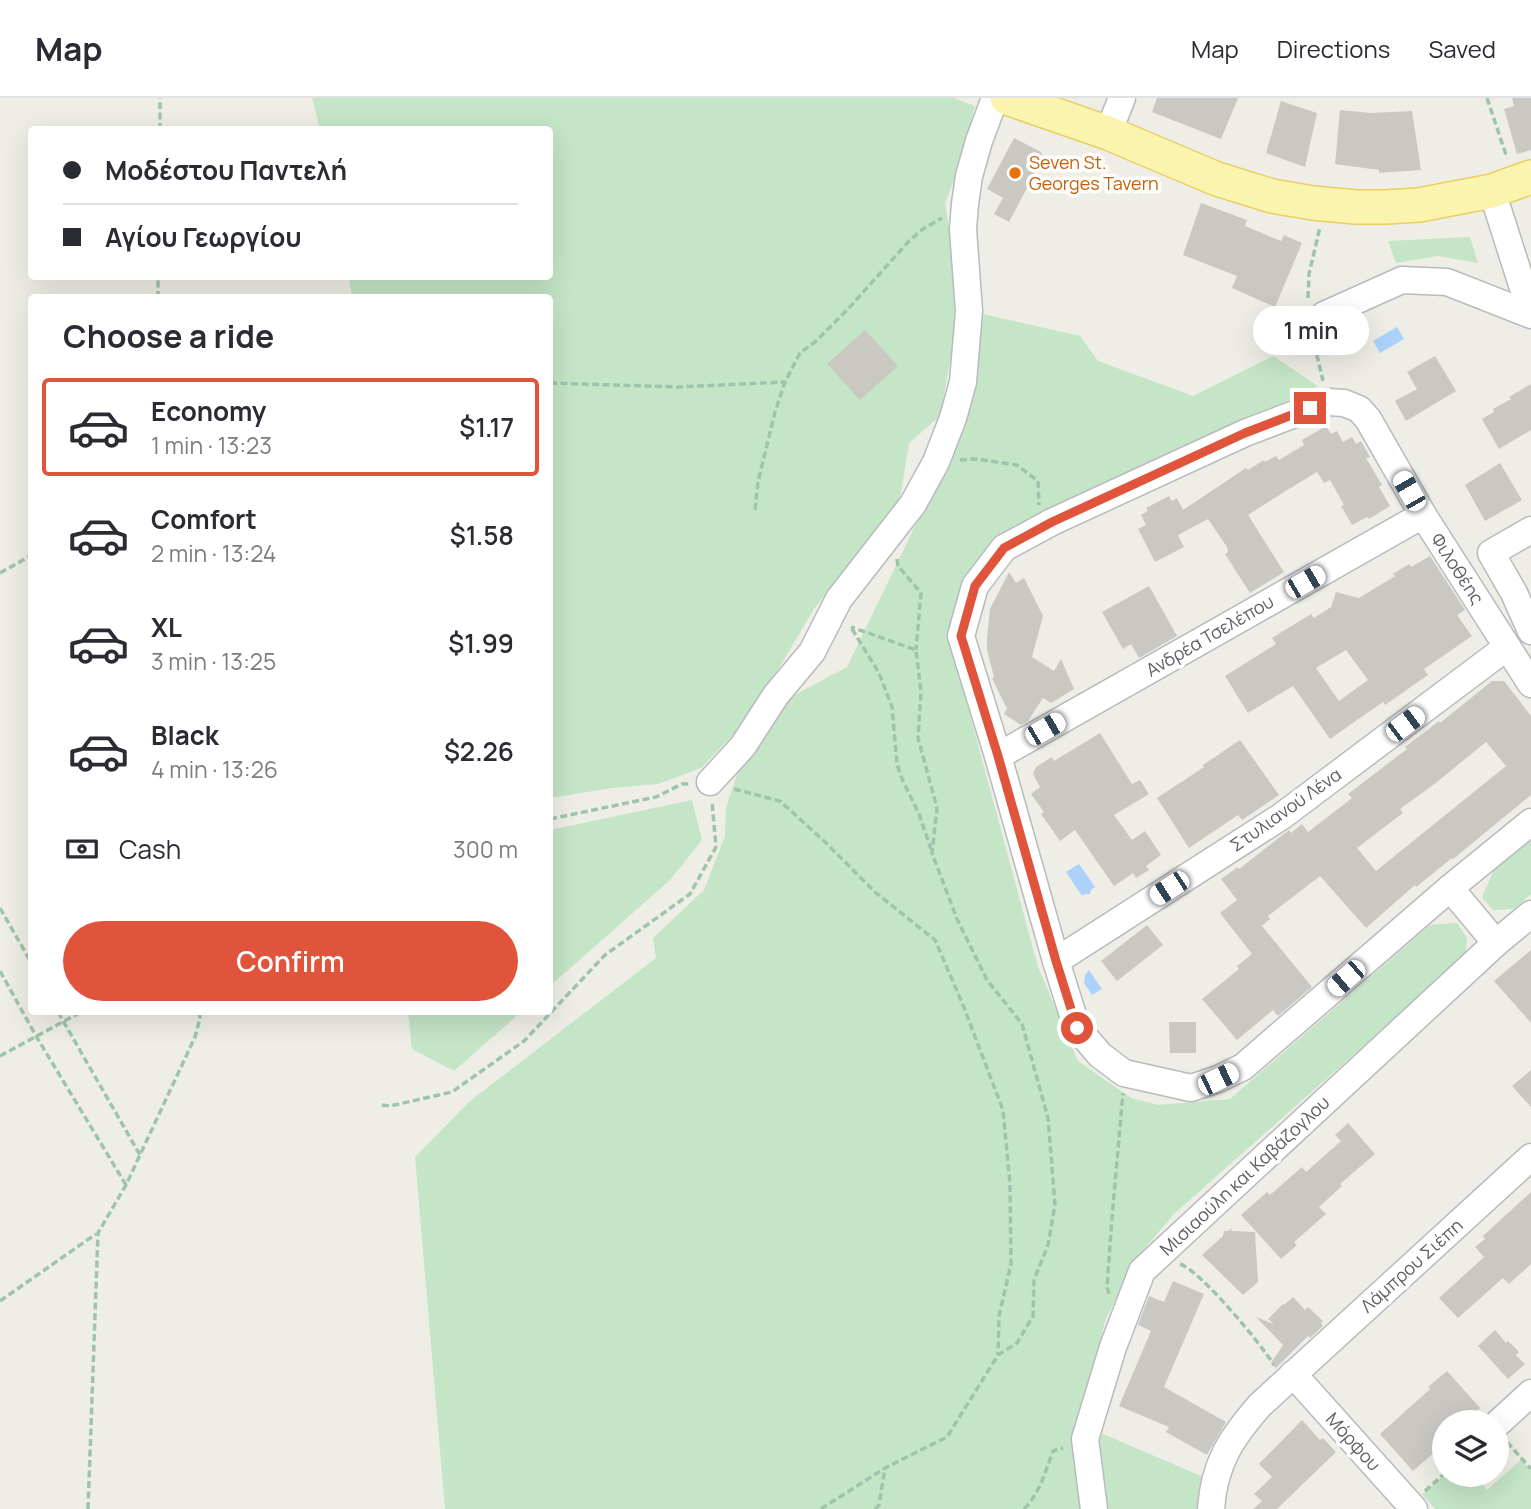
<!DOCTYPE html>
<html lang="en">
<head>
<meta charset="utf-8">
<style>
	body { margin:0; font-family:Manrope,sans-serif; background:#f7f7f7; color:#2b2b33; height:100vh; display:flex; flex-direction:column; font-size:26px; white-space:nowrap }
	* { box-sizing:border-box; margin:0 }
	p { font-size:23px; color:#7c7c81 }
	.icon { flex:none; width:38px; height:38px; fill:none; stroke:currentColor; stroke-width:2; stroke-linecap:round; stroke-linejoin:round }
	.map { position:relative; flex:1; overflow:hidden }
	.side { position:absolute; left:28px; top:196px; width:525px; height:721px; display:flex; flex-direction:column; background:#fff; border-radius:7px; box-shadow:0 7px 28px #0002 }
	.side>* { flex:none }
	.guide { position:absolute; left:28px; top:28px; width:525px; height:154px; border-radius:7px; box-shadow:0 7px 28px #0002; display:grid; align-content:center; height:154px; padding:0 35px; background:#fff }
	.controls { position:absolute; left:1432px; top:1312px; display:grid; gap:14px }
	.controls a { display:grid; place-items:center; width:77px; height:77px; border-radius:50%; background:#fff; box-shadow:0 7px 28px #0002; font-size:35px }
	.end { position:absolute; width:32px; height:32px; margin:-16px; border:9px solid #e0543b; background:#fff; box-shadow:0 0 0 4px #fff }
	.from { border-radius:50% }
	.bubble { position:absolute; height:49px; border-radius:24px; background:#fff; box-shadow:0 7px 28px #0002; font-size:23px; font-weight:600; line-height:49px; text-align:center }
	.car { position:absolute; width:21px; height:42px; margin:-21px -10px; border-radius:9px; box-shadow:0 0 5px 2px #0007; background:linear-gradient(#fff 24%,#345 0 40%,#fff 0 76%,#345 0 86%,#fff 0) }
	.guide b { display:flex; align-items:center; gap:24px; height:66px; font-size:26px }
	.guide b+b { border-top:2px solid #e1e1e2 }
	.guide i { width:18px; height:18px; background:#2b2b33 }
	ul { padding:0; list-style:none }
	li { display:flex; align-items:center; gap:21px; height:98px; margin:0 14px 10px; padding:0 21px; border:4px solid transparent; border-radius:7px }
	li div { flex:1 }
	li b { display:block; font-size:26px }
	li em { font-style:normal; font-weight:600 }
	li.selected { border-color:#e0543b }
	li>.icon { width:63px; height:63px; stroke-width:1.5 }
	h2 { padding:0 35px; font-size:32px; line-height:84px }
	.pay { display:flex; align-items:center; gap:18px; height:77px; padding:0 35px; font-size:26px }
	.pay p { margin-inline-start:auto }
	.button { display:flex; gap:14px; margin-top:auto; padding:14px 35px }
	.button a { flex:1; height:80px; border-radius:42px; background:#e0543b; color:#fff; font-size:28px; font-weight:600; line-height:80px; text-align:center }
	header { display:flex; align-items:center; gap:42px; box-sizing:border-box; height:98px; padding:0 35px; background:#fff; border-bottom:2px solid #e1e1e2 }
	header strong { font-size:33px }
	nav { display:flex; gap:38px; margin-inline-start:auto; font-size:24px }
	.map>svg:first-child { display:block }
	.green { fill:#c4e5c6 }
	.water { fill:#aad2fa }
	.building { fill:#cac8c2; fill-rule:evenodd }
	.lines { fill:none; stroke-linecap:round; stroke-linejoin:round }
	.minor-casing { stroke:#b8babf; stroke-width:29 }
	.major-casing { stroke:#eace64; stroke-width:36 }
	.path { stroke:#9ec5ac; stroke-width:3.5; stroke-dasharray:7 3.5; stroke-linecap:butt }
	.minor { stroke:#fff; stroke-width:26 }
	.major { stroke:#fbf4af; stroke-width:33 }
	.route { stroke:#e0543b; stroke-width:9 }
	.food-dot { fill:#e8710a; stroke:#fff; stroke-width:2.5 }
	.labels { text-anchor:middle; stroke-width:7; stroke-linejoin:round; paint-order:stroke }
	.food-label { font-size:18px; fill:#c56008; stroke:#fff; text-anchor:start }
	.street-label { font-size:18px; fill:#5d6065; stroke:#fff }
</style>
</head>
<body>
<header>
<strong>Map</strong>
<nav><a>Map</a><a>Directions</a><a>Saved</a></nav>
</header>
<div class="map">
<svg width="1531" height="1411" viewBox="0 0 1531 1411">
	<rect width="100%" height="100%" fill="#efeee6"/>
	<g class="green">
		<path d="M312,0H953L975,8L961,64L945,105L953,153L955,235L940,318L909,345L900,401L814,511L749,620L701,670L658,686L612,690L550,700V200L352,199L349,179L550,178V32L320,31Z"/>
		<path d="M1470,139L1478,165L1438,158L1396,165L1388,143Z"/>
		<path d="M979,215L1080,238L1098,263L1193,298L1273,258L1318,288L1219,335L1001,443L950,543L1038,869L1078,963L1131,1000L1158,1007L1230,1001L1430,827L1457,825L1467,840L1466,857L1174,1116L1139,1157L1106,1220L1079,1324L1087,1344L1103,1336L1208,1381L1207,1411H445L415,1059L470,1003L656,860L653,840L704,792L725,738L726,710L739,670L787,601L847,569L943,370Z"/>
		<path d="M692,702L702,742L670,782L550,888V732Z"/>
		<path d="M1531,743V796L1514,811L1493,812L1482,799L1494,772Z"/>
		<path d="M408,914H521L454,973L412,951Z"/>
		<path d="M1521,1362L1531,1373V1411H1435L1422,1396L1444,1377H1474L1487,1392Z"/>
	</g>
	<g class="water">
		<path d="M1397,229L1404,241L1380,255L1373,243Z"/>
		<path d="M1079,766L1095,789L1091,792L1090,796H1085L1082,798L1066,774Z"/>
		<path d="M1089,872L1102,891L1092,897L1084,885L1085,877Z"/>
	</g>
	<g class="building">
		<path d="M1157,0H1238L1221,41L1152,14Z"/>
		<path d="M1512,0H1531V52L1517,56L1504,11L1514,8Z"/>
		<path d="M1281,3L1317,15L1305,69L1266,55Z"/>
		<path d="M1340,12L1371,15L1412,13L1421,72L1379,75V72L1335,66Z"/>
		<path d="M1014,40L1041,54L1043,60L1009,124L994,116L1003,100L987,91Z"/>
		<path d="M1201,105L1247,122L1245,128L1281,143L1284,137L1302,145L1275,209L1232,190L1237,178L1183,157Z"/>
		<path d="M865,232L898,268L860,302L827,266Z"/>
		<path d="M1435,258L1456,293L1406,323L1395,303L1417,291L1407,274Z"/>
		<path d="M1531,286V332L1499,351L1482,321L1494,314L1493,311L1511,301L1509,299Z"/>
		<path d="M1326,328L1331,336L1337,333L1343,344L1352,339L1356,346L1361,343L1370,359L1366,360L1382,387L1379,389L1390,408L1369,421L1367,419L1352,427L1341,408L1344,407L1330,382L1324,385L1317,374L1284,394L1248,417L1284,474L1250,495L1225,456L1228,454L1227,449L1208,421L1178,437L1184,449L1155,464L1138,431L1146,427L1141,417L1148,413L1146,410L1169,398L1172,403L1177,400L1183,412L1246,370L1248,372L1264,362L1265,364L1276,358L1279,362L1304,347L1302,342Z"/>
		<path d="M1500,365L1522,402L1485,423L1465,387Z"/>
		<path d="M1430,458L1465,512L1457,517L1472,538L1424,571L1428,577L1385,607L1383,604L1330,641L1293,588L1248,615L1225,578L1276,546L1272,540L1311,516L1314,520L1331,509L1336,494L1359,500L1395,478L1393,476L1409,466L1411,469ZM1346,552L1368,582L1339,603L1316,570Z"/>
		<path d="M1009,474L1016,485L1024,480L1043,518L1032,559L1054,573L1061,561L1074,591L1051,605L1043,600L1028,623L1021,627L1004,616L1007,611L992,580L994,579L987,552V540L990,511Z"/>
		<path d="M1149,488L1177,538L1139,560L1131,546L1123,551L1102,514Z"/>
		<path d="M1492,583H1504L1531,618V697L1452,762V760L1416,789L1415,787L1366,830L1320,778L1268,818L1270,821L1262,828L1312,889L1278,918L1273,912L1237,942L1202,901L1239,871L1237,868L1252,856L1220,815L1237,802L1221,781L1238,769L1239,771L1289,732L1291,735L1302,726L1308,734L1352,700L1348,696L1407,651L1405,649L1439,623L1440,625ZM1486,644L1506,668L1376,773L1357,750L1403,715L1400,711L1437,684Z"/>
		<path d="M1100,635L1132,686L1140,682L1149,696L1114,717L1132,742L1145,733L1161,757L1146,768L1149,772L1136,780L1133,775L1114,788L1075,732L1060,743L1041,716L1044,714L1031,696L1040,689L1033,676L1036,669L1052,659L1054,663Z"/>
		<path d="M1240,642L1279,697L1242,722L1238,717L1189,750L1157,700L1204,669L1203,667Z"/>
		<path d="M1147,827L1163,847L1117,883L1101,863Z"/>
		<path d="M1531,852V925L1494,883Z"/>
		<path d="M1169,924H1196V955H1170Z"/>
		<path d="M1531,972V1009L1512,988Z"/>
		<path d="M1348,1025L1375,1056L1340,1086L1342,1088L1319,1109L1326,1116L1294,1144L1297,1147L1281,1161L1241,1117L1267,1094L1270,1097L1302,1069L1306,1074L1341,1043L1335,1037Z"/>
		<path d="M1531,1094V1166L1509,1186L1503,1180L1458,1220L1439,1200L1484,1159L1475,1149L1485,1141L1483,1138Z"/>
		<path d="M1232,1130L1231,1133L1255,1134L1258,1184L1243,1197L1202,1157L1223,1138L1224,1133H1228Z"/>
		<path d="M1173,1183L1204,1196L1164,1289L1226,1324L1207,1357L1166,1334L1169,1329L1119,1308L1151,1233L1138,1227L1149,1198L1164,1204Z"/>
		<path d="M1293,1199L1305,1212L1308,1209L1323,1223L1321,1225L1323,1228L1310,1240L1308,1238L1276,1270L1271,1265L1283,1247L1256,1219L1274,1226L1268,1221L1283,1206L1284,1207Z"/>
		<path d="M1495,1232L1506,1245L1508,1243L1519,1254L1516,1257L1525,1266L1508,1281L1478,1248Z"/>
		<path d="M1447,1273L1480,1310L1463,1325H1444V1346L1413,1373L1380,1336L1430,1291L1428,1289Z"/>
		<path d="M1302,1322L1320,1342L1323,1340L1336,1354L1277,1411H1253L1262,1403L1254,1396L1272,1379L1259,1366Z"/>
	</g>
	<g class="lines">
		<defs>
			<g id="minor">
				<path d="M1108,35L1122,0"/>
				<path d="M1492,93L1531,215"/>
				<path d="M1324,217L1402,182L1447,184L1531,217"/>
				<path d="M1531,432L1491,455L1514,495L1531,533"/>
				<path d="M1531,586L1423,417L1368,321L1359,311L1344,305L1328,304L1292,317L1245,335L1052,424L1004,450L975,488L961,538L998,658L1056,863L1077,930L1100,957L1124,975L1191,990L1218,981L1243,969L1450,790L1531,724"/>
				<path d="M998,658L1423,417"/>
				<path d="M710,684L743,648L776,597L812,554L839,501L913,406L936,364L953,320L963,284L969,213L963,131L965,106L969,78L979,43L995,0"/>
				<path d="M1450,790L1496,845"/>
				<path d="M1056,863L1282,718L1507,549"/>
				<path d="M1293,1276L1414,1411"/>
				<path d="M1496,1327L1531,1295"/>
				<path d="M1094,1411L1085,1341L1113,1249L1142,1173L1496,845L1531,816"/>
				<path d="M1211,1411C1214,1366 1231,1340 1260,1307L1531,1059"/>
			</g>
			<path id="major" d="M1007,0L1108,35L1217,81L1272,98L1313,105L1356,109H1385L1419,107L1492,93L1531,79"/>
		</defs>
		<use href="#minor" class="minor-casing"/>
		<use href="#major" class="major-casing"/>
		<g class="path">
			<path d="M1487,0L1507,60"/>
			<path d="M160,32V0"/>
			<path d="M158,200V178"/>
			<path d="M1308,200L1309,176L1320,129"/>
			<path d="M1312,236L1323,283"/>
			<path d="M550,285L678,289L785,284"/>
			<path d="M960,362L976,361L1017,367L1038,383L1039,407"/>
			<path d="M755,412L758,384L775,314L785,284L800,255L816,243L848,211L909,143L923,131L942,120"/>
			<path d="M897,461L898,468L921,495L916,552"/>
			<path d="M0,475L32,457"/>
			<path d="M852,531L879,575L892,609L897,666L902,681L919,716L931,751"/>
			<path d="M734,691L780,703L824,743L875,794L935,842L963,907L1003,1012L1010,1086L1011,1166L999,1218L998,1257"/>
			<path d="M550,721L656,699L682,686H689"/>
			<path d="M0,810L32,866"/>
			<path d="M0,873L36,938L126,1087"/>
			<path d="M58,914L140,1057"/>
			<path d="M0,958L81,914"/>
			<path d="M382,1007L390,1008L452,994L524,943L605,857L690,796L716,749L712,704"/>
			<path d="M1180,1166C1202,1174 1260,1245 1274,1267"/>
			<path d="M1109,1196L1107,1189L1112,1120L1123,995"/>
			<path d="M0,1203L96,1136"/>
			<path d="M1507,1344L1531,1371"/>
			<path d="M1425,1393L1444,1376"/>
			<path d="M88,1411L98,1135L126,1087L195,939L200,920L199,914"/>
			<path d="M821,1411L885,1370L947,1339L998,1257L1017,1245L1033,1218L1034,1182L1048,1147L1055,1107L1048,1020L1022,926L987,882L957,821L932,755L937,710L918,640L921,594L916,552L851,529"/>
			<path d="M875,1411L879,1407L885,1370"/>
			<path d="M1024,1411C1040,1395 1045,1374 1053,1353L1063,1350"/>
		</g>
		<use href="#minor" class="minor"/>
		<use href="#major" class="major"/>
	</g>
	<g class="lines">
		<path class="route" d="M1077,930L1056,863L998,658L961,538L975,488L1004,450L1052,424L1245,335L1310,310"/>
	</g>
	<circle class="food-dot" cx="1015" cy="75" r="7"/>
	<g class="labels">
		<g class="food-label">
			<text x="1029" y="71">Seven St.<tspan x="1029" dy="21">Georges Tavern</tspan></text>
		</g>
		<g class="street-label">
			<text transform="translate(1457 471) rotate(57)" y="6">Φιλοθέης</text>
			<text transform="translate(1210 538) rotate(-30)" y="6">Ανδρέα Τσελέπου</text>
			<text transform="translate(1286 712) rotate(-35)" y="6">Στυλιανού Λένα</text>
			<text transform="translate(1245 1078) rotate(-43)" y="6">Μισιαούλη και Καβάζογλου</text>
			<text transform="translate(1412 1168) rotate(-42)" y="6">Λάμπρου Σιέπη</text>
			<text transform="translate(1353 1344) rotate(48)" y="6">Μόρφου</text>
		</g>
	</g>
</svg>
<div class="controls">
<a><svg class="icon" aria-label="layers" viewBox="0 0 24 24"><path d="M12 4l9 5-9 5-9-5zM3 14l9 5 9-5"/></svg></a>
</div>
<i class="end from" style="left:1077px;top:930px"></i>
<i class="end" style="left:1310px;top:310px"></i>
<div class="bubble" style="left:1253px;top:208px;width:116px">1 min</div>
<i class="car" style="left:1409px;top:393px;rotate:330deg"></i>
<i class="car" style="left:1305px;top:484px;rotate:60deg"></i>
<i class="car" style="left:1405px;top:626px;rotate:53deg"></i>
<i class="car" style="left:1045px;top:631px;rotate:60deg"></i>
<i class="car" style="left:1169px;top:790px;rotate:237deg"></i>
<i class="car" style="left:1346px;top:880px;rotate:229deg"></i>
<i class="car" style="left:1218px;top:981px;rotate:64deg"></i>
<div class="guide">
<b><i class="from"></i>Μοδέστου Παντελή</b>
<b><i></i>Αγίου Γεωργίου</b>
</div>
<section class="side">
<h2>Choose a ride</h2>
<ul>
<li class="selected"><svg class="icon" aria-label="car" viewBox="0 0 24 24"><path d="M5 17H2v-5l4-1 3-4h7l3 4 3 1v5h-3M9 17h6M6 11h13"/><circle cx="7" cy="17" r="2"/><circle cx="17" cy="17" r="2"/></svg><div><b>Economy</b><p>1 min · 13:23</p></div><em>$1.17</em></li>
<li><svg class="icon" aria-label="car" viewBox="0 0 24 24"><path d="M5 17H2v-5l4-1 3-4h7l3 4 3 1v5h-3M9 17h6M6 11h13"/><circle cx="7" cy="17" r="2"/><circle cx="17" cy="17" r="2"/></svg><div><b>Comfort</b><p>2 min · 13:24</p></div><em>$1.58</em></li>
<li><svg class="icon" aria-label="car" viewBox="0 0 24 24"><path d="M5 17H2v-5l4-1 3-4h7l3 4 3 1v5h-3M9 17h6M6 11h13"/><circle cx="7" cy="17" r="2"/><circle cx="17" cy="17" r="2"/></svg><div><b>XL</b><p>3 min · 13:25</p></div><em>$1.99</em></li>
<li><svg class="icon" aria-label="car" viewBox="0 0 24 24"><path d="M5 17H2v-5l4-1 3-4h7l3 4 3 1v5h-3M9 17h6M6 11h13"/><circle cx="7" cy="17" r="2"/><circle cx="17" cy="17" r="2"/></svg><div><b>Black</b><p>4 min · 13:26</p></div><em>$2.26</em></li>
</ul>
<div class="pay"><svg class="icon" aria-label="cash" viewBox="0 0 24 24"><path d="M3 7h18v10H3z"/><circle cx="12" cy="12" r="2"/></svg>Cash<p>300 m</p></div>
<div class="button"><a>Confirm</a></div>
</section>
</div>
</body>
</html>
